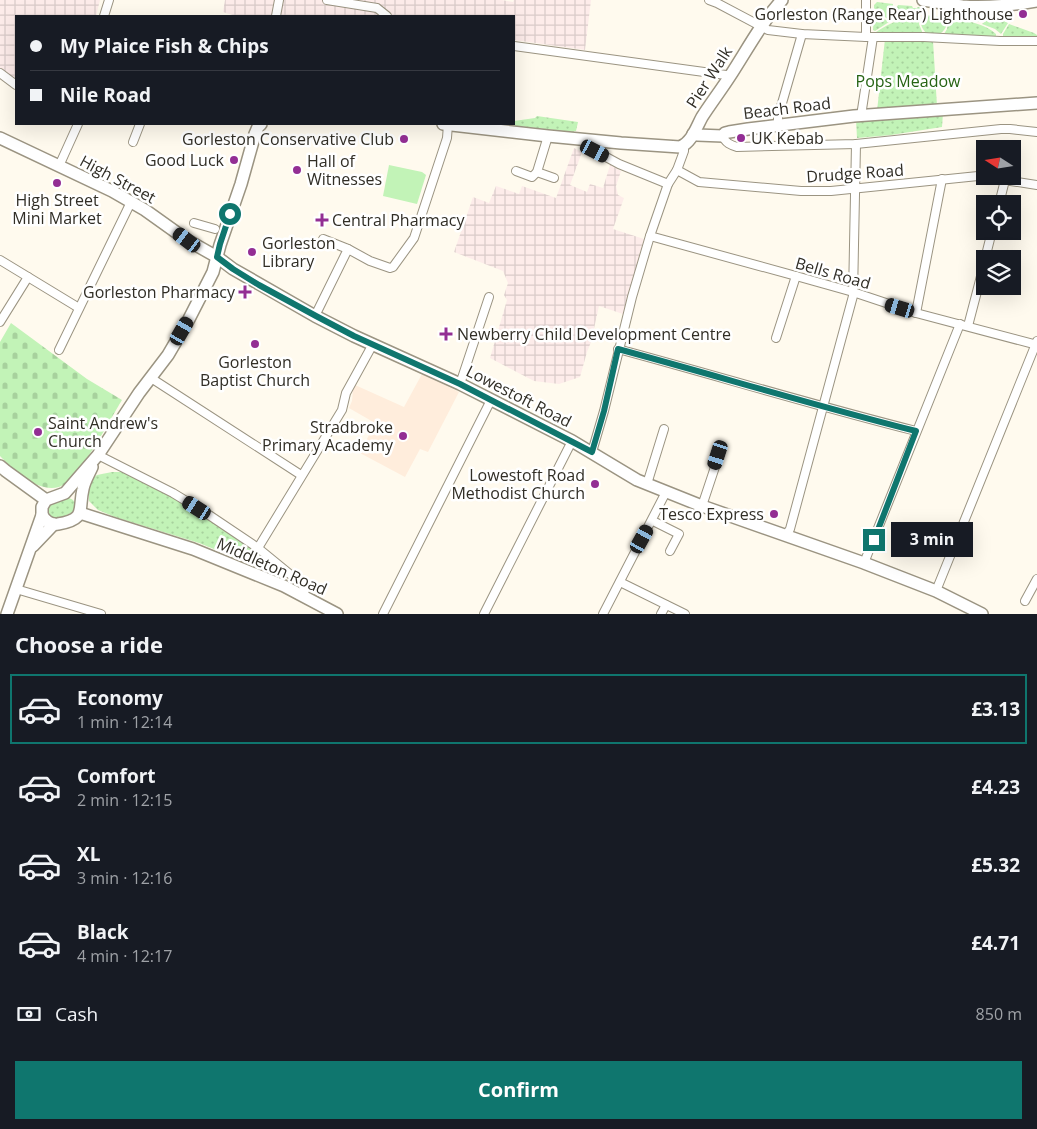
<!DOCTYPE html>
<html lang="en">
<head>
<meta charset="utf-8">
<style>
	body { margin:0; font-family:"Open Sans",sans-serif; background:#20242c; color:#f1f3f6; height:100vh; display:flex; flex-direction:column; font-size:19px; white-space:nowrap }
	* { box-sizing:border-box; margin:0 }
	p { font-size:16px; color:#9ea1a6 }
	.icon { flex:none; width:28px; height:28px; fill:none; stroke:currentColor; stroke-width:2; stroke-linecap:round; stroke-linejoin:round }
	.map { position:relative; height:614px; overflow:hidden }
	.sheet { display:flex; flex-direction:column; background:#171b24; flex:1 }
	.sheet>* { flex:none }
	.top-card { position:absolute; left:15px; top:15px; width:500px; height:110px; border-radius:0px; box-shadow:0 5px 20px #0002; display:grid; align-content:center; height:110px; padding:0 15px; background:#171b24 }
	.needle { width:32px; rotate:282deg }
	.tools { position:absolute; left:976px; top:140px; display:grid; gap:10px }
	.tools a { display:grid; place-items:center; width:45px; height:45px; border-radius:0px; background:#171b24; box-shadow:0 5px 20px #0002; font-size:25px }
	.end { position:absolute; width:22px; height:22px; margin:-11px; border:6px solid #0f766e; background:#fff; box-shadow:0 0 0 2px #fff }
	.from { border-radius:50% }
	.bubble { position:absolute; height:35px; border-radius:0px; background:#171b24; box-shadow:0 5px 20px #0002; font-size:16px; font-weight:700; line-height:35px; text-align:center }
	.car { position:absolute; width:15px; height:30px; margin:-15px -8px; border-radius:6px; box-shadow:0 0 4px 1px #0007; background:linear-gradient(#222 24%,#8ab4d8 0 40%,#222 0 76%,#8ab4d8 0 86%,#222 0) }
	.top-card b { display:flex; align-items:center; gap:18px; height:48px; font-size:19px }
	.top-card b+b { border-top:1px solid #363941 }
	.top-card i { width:12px; height:12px; background:#f1f3f6 }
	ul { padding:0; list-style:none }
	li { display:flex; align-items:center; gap:15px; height:70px; margin:0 10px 8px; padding:0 5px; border:2px solid transparent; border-radius:0px }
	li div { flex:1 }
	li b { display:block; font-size:19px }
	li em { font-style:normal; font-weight:700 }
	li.active { border-color:#0f766e }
	li>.icon { width:45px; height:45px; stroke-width:1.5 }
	h2 { padding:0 15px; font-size:22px; line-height:60px }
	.pay { display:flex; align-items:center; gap:12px; height:55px; padding:0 15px; font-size:19px }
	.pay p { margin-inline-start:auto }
	.action { display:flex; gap:10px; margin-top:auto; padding:10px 15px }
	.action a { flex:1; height:58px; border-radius:0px; background:#0f766e; color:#fff; font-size:20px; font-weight:700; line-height:58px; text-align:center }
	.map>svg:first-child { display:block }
	.industrial { fill:url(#industrial-grid) }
	.education { fill:#ffeddc }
	.green { fill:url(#green-dots) }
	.cemetery { fill:url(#cemetery-stones) }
	.pitch { fill:#c2f3b7 }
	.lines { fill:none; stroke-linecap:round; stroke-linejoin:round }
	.street-casing { stroke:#9b9482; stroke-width:10 }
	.secondary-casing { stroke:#9b9482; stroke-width:14 }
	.street { stroke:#fff; stroke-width:8 }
	.secondary { stroke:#fff; stroke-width:11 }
	.route { stroke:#0f766e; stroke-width:6 }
	.poi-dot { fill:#932e94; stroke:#fff; stroke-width:2 }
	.labels { text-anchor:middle; stroke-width:5; stroke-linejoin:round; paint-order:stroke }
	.poi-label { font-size:16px; fill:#312e26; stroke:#fff; text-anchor:end }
	.street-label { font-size:16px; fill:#312e26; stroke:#fff }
	.park-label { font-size:16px; fill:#266314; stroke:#fff }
</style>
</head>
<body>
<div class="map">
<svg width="1037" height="614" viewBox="0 0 1037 614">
	<defs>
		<pattern id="industrial-grid" width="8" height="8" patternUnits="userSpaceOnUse" patternTransform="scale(1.25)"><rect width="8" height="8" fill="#fdecea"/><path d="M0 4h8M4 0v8" fill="none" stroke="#d9cbc9"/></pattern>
		<pattern id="green-dots" width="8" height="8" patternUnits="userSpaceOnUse" patternTransform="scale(1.25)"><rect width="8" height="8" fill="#c2f3b7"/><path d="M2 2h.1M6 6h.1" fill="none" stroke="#a7d19d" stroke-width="1.8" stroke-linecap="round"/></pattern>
		<pattern id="cemetery-stones" width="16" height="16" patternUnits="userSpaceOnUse" patternTransform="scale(1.25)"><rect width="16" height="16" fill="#c2f3b7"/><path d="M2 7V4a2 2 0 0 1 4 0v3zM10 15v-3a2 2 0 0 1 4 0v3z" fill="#a7d19d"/></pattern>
	</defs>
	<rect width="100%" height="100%" fill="#fffaee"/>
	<g class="industrial">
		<path d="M0,0H100L96,16H16V81L0,70Z"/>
		<path d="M225,0H502L513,2L514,0H591L585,50L514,40V16H236L223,12Z"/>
		<path d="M574,148L582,152L570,185L587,192L590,184L603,188L610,165L621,171L616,186L618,195L624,198L613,229L644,239L623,314L599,306L591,342L587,352L580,377L559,384L534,381L490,358L507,300L504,295L508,283L503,271L454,252L473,197L489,203L496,186L519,194L522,186L556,198Z"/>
	</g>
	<path class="education" d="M422,374L459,392L428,452L420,449L405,477L360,453L375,423L349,408L352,401L353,390L355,385L404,407Z"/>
	<g class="green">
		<path d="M877,2L893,4V6L897,7L898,5L912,6L913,8H917L918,7L926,8C917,16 902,16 891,21L874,10V5Z"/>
		<path d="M945,9L956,11L957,12L961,13L962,11L968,12L969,14L983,13L985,15H991L978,22L955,15H948L945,12Z"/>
		<path d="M874,12L889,22L875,31L873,30Z"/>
		<path d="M920,15L919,24L923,34L876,32C890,23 903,17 920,15Z"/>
		<path d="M923,15L946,17C948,25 946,30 938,35L927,34C921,28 919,22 923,15Z"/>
		<path d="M993,16L1008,23L1001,34L995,29L982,24Z"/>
		<path d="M951,17C964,20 986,24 996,34V38L944,34L947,29L949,18Z"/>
		<path d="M1009,24L1034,33L1037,35V38L1003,37V34Z"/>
		<path d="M885,39L933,41L937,106L877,111Z"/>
		<path d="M943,113L942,127L891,135L857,138L856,120Z"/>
		<path d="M537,116L578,122L576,131H574V132L499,124H514V121L535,118Z"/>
		<path d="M112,472H121L132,475L175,499L251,546L283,570L281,576L199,543L115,517L98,510L89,501V489L90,484L93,478L97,475Z"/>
		<path d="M68,498C72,499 73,499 75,503C79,513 60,518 53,519L47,513L48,504Z"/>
	</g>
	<path class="cemetery" d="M11,323L87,379L122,400C110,419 79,481 59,487C37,493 14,470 0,456V342Z"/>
	<path class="pitch" d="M389,165L422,172L426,175L417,204L383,196Z"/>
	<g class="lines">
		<defs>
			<g id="street">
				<path d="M327,0L377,8L387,16"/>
				<path d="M709,0L717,3L768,30L802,34L866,37H924L1000,41H1037"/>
				<path d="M104,16L109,0"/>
				<path d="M276,16L279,0"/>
				<path d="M866,37V0"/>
				<path d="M514,46L726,75L730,77"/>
				<path d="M0,73L16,85"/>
				<path d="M861,116L873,37"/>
				<path d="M778,125V117L802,34"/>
				<path d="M723,136C725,143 731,145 737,147L856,144L1001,129H1010L1037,132"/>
				<path d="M586,140L595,151L619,164L668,184"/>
				<path d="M133,142L140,124"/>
				<path d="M59,166L78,124"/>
				<path d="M677,170L699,182L801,191H831L978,176L1037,185"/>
				<path d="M516,171L532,177L537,172L548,136"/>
				<path d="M537,172L554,178"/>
				<path d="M999,204L1005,180"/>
				<path d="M194,223L215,229"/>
				<path d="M650,236L796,276L853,292L916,313L1037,345"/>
				<path d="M323,239L348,249"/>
				<path d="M985,259L992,231"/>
				<path d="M0,260L79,308"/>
				<path d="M916,313L942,179"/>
				<path d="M315,316L348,249L370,261L390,268L393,267L414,238L447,138L448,124"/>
				<path d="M0,322L28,277"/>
				<path d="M968,326L985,261"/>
				<path d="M776,338L796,276"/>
				<path d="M618,349C718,376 816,406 916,431"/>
				<path d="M59,350L131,202"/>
				<path d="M151,378L301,475"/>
				<path d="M460,384L489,297"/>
				<path d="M592,452L604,411L632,297L650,236L668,184L677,170L684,151V145"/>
				<path d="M98,455L173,493L209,515L258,548L302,584L305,590L303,595"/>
				<path d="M647,484L664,429"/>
				<path d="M702,506L719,455"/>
				<path d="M653,521L679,534L670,551"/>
				<path d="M786,535L790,529L853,296L856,144"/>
				<path d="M258,548L342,410L346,393L373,344"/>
				<path d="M864,563L960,324"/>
				<path d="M620,582L685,614"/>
				<path d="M16,589L101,614"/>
				<path d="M936,591L1037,341"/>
				<path d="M1025,601L1037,579"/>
				<path d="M383,614L491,400"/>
				<path d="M484,614L572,441"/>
				<path d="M603,614L666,492"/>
				<path d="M661,614L666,605"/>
			</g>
			<g id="secondary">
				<path d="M923,0C936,2 949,4 962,6C987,8 1013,5 1037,1"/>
				<path d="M443,124L548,136L621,143L680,147C692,142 696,128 702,117C711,103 721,90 730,76C747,50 761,23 782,0"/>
				<path d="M693,134L697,135L723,136L725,133L729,132L748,129L854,116L1037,103"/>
				<path d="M0,138L112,191L145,210L187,240L217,257L233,269L315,316L354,336L460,384L572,441L637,480L702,506L864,563L936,591L982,614"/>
				<path d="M0,466L6,471L46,500"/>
				<path d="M80,513L193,549L284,586L337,614"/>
				<path d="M42,515C46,522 51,525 58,524C87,519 78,510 83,489C84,482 89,474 92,467"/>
				<path d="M33,546L54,524"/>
				<path d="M7,614L42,515V507L46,500L65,493L98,455L139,393L168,355L189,319L213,272L220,245L241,184L255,134L258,127L261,124"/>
			</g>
		</defs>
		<use href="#street" class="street-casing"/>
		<use href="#secondary" class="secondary-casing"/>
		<use href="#street" class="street"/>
		<use href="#secondary" class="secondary"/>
	</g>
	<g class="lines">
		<path class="route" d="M230,214L220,244L217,257L233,269L259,285L316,316L354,336L460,384L592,452L604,411L618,349C718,376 816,406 916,431L874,540"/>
	</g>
	<g class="poi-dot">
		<circle cx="1023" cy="14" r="5"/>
		<circle cx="741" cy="138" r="5"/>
		<circle cx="404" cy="139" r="5"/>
		<circle cx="234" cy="160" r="5"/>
		<circle cx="297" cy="170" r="5"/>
		<circle cx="57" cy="183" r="5"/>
		<path d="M319.5 212.5h5v5h5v5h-5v5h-5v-5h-5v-5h5z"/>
		<circle cx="252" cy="252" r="5"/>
		<path d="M242.5 284.5h5v5h5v5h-5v5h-5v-5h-5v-5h5z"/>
		<path d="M443.5 326.5h5v5h5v5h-5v5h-5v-5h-5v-5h5z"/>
		<circle cx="255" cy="344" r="5"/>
		<circle cx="38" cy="432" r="5"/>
		<circle cx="403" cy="436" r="5"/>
		<circle cx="595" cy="484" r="5"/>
		<circle cx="774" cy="514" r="5"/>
	</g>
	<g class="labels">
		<g class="poi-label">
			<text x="1013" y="20">Gorleston (Range Rear) Lighthouse</text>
			<text x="751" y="144" text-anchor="start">UK Kebab</text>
			<text x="394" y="145">Gorleston Conservative Club</text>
			<text x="224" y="166">Good Luck</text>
			<text x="307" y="167" text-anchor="start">Hall of<tspan x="307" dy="18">Witnesses</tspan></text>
			<text x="57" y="206" text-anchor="middle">High Street<tspan x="57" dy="18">Mini Market</tspan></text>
			<text x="332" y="226" text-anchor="start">Central Pharmacy</text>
			<text x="262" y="249" text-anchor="start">Gorleston<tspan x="262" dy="18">Library</tspan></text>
			<text x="235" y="298">Gorleston Pharmacy</text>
			<text x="457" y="340" text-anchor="start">Newberry Child Development Centre</text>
			<text x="255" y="368" text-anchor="middle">Gorleston<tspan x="255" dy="18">Baptist Church</tspan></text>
			<text x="48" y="429" text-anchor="start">Saint Andrew's<tspan x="48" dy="18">Church</tspan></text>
			<text x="393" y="433">Stradbroke<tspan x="393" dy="18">Primary Academy</tspan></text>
			<text x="585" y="481">Lowestoft Road<tspan x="585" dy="18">Methodist Church</tspan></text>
			<text x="764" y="520">Tesco Express</text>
		</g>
		<g class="street-label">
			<text transform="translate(709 77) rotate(-57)" y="6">Pier Walk</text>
			<text transform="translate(787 108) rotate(-7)" y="6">Beach Road</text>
			<text transform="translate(855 173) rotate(-4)" y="6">Drudge Road</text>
			<text transform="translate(118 179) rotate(28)" y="6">High Street</text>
			<text transform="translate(833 273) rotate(16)" y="6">Bells Road</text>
			<text transform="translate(519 396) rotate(27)" y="6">Lowestoft Road</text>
			<text transform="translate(272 566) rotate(24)" y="6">Middleton Road</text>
		</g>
		<g class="park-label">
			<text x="908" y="87">Pops Meadow</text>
		</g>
	</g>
</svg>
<div class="tools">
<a><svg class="needle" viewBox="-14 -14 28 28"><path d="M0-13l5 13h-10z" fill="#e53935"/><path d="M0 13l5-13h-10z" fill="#9ea1a6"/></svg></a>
<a><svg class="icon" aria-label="locate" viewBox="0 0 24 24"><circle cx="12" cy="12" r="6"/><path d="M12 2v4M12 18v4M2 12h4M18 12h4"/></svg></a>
<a><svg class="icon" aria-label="layers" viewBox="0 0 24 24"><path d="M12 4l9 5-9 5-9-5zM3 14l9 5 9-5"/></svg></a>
</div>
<i class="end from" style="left:230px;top:214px"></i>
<i class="end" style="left:874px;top:540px"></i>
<div class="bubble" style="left:891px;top:522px;width:82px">3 min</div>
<i class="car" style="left:595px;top:151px;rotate:117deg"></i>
<i class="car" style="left:187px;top:240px;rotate:307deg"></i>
<i class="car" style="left:900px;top:308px;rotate:287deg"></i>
<i class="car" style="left:182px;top:331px;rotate:30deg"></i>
<i class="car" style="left:718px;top:455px;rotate:198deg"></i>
<i class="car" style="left:197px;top:508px;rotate:302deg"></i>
<i class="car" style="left:642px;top:539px;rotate:29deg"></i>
<div class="top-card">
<b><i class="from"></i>My Plaice Fish &amp; Chips</b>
<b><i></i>Nile Road</b>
</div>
</div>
<section class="sheet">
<h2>Choose a ride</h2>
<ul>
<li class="active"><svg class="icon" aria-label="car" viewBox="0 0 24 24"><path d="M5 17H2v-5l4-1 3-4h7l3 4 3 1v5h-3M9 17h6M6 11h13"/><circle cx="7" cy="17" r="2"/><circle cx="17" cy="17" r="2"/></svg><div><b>Economy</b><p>1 min · 12:14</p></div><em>£3.13</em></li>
<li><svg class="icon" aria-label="car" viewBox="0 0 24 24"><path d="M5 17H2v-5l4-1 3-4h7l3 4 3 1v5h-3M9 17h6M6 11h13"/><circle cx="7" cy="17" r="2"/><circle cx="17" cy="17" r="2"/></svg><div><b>Comfort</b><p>2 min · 12:15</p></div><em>£4.23</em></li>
<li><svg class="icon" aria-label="car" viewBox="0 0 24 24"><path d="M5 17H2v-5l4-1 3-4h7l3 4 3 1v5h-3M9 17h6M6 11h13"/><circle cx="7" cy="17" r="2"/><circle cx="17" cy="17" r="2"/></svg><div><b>XL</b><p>3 min · 12:16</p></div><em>£5.32</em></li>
<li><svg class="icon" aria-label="car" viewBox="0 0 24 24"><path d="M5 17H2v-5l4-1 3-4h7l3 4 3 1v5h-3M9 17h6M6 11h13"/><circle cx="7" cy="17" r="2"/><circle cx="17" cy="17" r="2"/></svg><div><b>Black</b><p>4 min · 12:17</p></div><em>£4.71</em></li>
</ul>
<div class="pay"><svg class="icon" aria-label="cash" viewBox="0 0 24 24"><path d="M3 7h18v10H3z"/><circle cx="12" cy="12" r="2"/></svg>Cash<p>850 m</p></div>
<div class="action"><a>Confirm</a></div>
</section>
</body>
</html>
